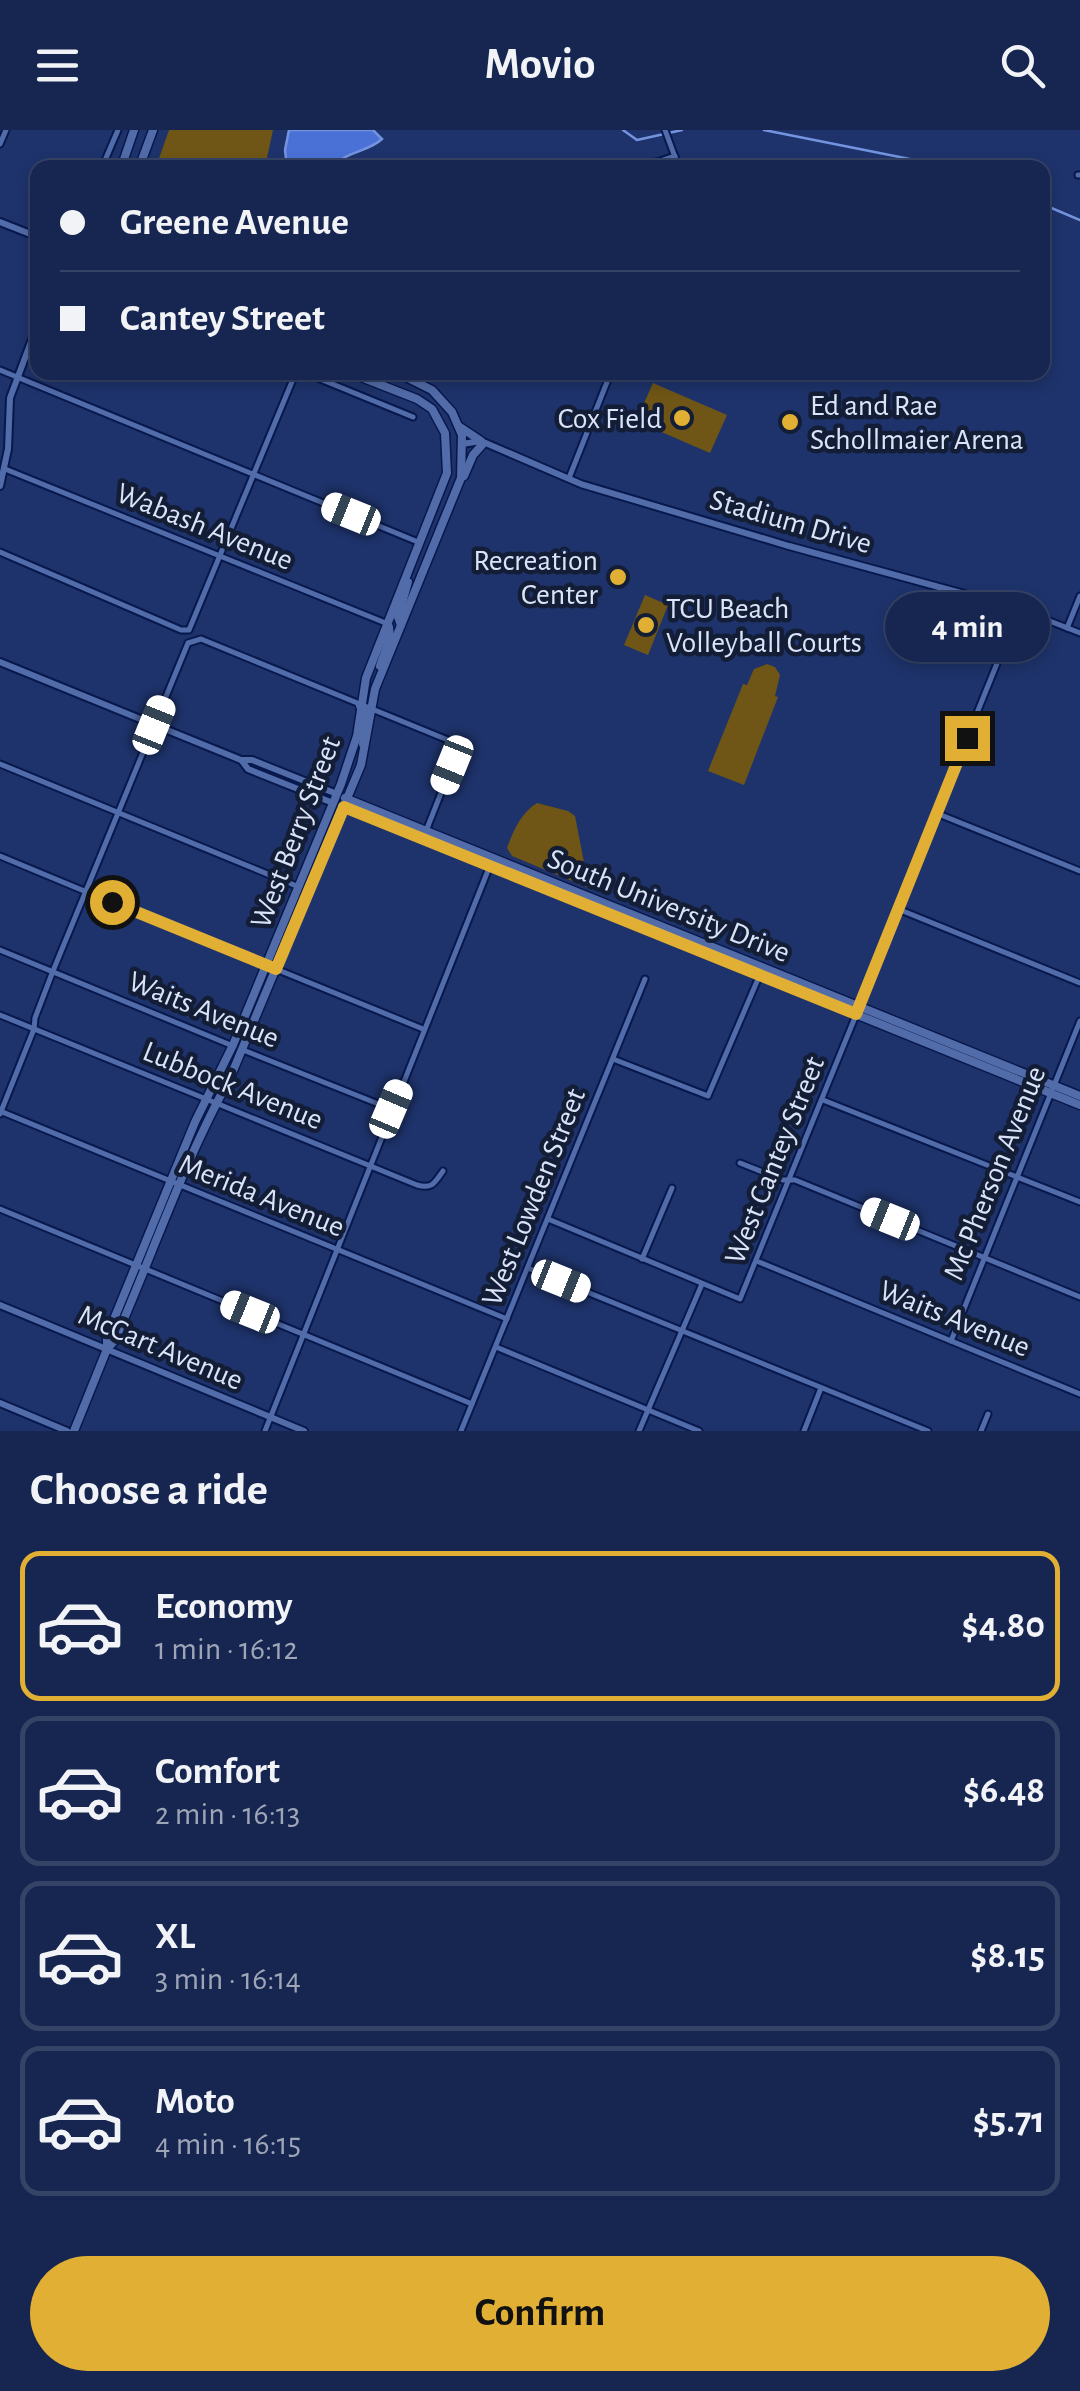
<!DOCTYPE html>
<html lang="en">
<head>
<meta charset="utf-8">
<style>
	body { margin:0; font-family:"Alegreya Sans",sans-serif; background:#23325a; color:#f1f3f6; height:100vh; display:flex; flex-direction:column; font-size:38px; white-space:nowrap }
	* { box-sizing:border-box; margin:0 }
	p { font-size:32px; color:#9ea5b7 }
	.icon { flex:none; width:55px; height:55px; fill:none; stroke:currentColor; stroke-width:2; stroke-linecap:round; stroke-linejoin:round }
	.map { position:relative; height:1301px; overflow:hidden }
	.sheet { display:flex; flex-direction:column; background:#162650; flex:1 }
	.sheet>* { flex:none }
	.guide { position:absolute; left:30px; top:30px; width:1020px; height:220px; border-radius:20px; box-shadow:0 5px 15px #0003,0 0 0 2px #354367; display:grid; align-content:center; height:220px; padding:0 30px; background:#162650 }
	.end { position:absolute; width:45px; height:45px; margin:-22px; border:12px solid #e1af34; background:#111; box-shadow:0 0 0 5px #111 }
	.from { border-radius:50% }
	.bubble { position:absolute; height:70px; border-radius:35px; background:#162650; box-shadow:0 5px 15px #0003,0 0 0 2px #354367; font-size:32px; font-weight:700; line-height:70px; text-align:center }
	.car { position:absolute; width:30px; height:60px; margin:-30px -15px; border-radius:12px; box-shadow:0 0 8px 2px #0007; background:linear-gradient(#fff 24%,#345 0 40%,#fff 0 76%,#345 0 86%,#fff 0) }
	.guide b { display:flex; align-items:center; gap:35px; height:95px; font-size:38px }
	.guide b+b { border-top:2px solid #354367 }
	.guide i { width:25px; height:25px; background:#f1f3f6 }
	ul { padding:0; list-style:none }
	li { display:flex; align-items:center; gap:30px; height:150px; margin:0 20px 15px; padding:0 10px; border:5px solid #354367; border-radius:20px }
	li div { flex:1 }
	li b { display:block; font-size:38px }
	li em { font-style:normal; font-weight:700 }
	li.active { border-color:#e1af34 }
	li>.icon { width:90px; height:90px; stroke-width:1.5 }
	h2 { padding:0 30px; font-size:45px; line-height:120px }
	.primary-button { display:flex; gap:20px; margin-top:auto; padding:20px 30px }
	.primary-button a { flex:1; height:115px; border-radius:60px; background:#e1af34; color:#111; font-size:40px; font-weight:700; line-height:115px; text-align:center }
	header { display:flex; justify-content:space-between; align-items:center; height:130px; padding:0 30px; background:#162650; font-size:45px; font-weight:700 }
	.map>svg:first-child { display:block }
	.green { fill:#6f5516 }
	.water { fill:#4971d6; stroke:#7494e0; stroke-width:2.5 }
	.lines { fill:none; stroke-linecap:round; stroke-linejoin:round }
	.stream { stroke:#7494e0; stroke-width:2.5 }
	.minor-casing { stroke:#07184d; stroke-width:9 }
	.tertiary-casing { stroke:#07184d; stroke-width:10 }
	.secondary-casing { stroke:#07184d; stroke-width:11 }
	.minor { stroke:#526ca9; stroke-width:5 }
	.tertiary { stroke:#526ca9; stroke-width:6 }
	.secondary { stroke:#526ca9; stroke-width:8 }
	.route { stroke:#e1af34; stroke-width:12 }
	.poi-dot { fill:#e1af34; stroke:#131e36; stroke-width:4 }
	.labels { text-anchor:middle; stroke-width:9; stroke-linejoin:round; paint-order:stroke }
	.poi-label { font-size:30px; fill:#dae4f9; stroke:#131e36; text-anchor:start }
	.street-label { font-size:30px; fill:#dae4f9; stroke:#131e36 }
</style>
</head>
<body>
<header><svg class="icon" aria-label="menu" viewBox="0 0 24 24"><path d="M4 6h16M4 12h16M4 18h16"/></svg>Movio<svg class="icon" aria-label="search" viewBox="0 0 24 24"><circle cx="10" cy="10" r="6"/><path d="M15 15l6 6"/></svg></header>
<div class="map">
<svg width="1080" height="1301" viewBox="0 0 1080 1301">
	<rect width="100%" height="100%" fill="#1e336b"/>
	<g class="green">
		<path d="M169,0H273L265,37H156Z"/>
		<path d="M653,253L727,285L710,323L636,291Z"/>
		<path d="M645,465L668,475L648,525L624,515Z"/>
		<path d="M767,534L775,537L780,545L775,566L778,567L744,655L708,641L743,554L747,555L754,539Z"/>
		<path d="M537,673L568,681L575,686L589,758L512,726L507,718C513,701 521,683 537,673Z"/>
	</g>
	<path class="water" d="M289,0H373L382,9C368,22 347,21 332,37H287L285,20Z"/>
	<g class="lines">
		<g class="stream">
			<path d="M623,0L637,10L682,0"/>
			<path d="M764,0L955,38"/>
			<path d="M1042,74L1080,90"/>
		</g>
		<defs>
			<g id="minor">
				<path d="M665,0L679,38"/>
				<path d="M0,14L6,0"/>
				<path d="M103,35L118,0"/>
				<path d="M576,38L657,32L675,26"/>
				<path d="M1078,45H1080"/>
				<path d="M0,240L418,412"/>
				<path d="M303,242L413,287"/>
				<path d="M5,339L388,494"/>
				<path d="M569,348L611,242"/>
				<path d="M0,422L181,500H189L296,242"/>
				<path d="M1067,498L1080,466"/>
				<path d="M0,634L299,757"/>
				<path d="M936,683L1080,741"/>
				<path d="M0,726L265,836"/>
				<path d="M898,779L1080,853"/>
				<path d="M0,820L233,916"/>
				<path d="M276,839L423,899"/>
				<path d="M859,875L1019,479L1080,503"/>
				<path d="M0,885L417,1055C432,1059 434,1054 443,1041"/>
				<path d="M243,920L391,979"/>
				<path d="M613,929L708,966L761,842"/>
				<path d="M823,970L1080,1072"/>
				<path d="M0,981L507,1189"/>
				<path d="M0,984L34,899L35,888L53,841L188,513L201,509L460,615L426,701"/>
				<path d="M740,1033L783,1050H795L1080,1167"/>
				<path d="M0,1079L472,1274"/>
				<path d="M548,1089L740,1169L856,885"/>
				<path d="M642,1129L672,1058"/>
				<path d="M759,1132L1080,1264"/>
				<path d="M528,1138L928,1301"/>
				<path d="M951,1211L1080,891"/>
				<path d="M496,1217L699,1301"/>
				<path d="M265,1301L491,733"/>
				<path d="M461,1301L645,849"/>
				<path d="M639,1301L702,1154"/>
				<path d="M804,1301L821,1258"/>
				<path d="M981,1301L988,1284"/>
			</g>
			<g id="tertiary">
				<path d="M0,92L38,107"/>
				<path d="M462,314L481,311L581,354L789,416L1019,479"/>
				<path d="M0,356L8,319L10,268L38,193"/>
				<path d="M0,532L241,630H252L337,664"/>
				<path d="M242,631L248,639L333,673"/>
				<path d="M0,1175L304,1301"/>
				<path d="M0,1273L67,1301"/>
			</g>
			<g id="secondary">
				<path d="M121,38L134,0"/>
				<path d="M139,38L153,0"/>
				<path d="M460,297L481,311"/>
				<path d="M464,346L473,325L482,315"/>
				<path d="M401,495L398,487L408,452"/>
				<path d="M380,536L390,507L389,497"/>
				<path d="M360,576L365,583L363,614"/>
				<path d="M345,668L1080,966"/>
				<path d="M342,676L1080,975"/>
				<path d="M107,1219V1206L195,992L233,915L341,654L357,606L366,548L447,343L445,303L432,279L417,269L348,242"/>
				<path d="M74,1301L107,1219L115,1210C153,1123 184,1031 230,948L361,635L375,559L461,348L462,305L452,282L432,260L396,242"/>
			</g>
		</defs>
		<use href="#minor" class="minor-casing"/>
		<use href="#tertiary" class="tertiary-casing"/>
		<use href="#secondary" class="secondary-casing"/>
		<use href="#minor" class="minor"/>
		<use href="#tertiary" class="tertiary"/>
		<use href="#secondary" class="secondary"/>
	</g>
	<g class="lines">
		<path class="route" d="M112,772L276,839L344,677L856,884L967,608"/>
	</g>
	<g class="poi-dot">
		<circle cx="682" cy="288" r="10"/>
		<circle cx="790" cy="292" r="10"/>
		<circle cx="618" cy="447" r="10"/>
		<circle cx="646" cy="495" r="10"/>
	</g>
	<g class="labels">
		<g class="poi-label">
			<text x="810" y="285">Ed and Rae<tspan x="810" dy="34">Schollmaier Arena</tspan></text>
			<text x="662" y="298" text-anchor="end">Cox Field</text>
			<text x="598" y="440" text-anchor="end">Recreation<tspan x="598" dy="34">Center</tspan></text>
			<text x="666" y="488">TCU Beach<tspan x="666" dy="34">Volleyball Courts</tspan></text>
		</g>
		<g class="street-label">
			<text transform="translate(791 391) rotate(16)" y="10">Stadium Drive</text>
			<text transform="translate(205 396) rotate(22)" y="10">Wabash Avenue</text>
			<text transform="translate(295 702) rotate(-69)" y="10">West Berry Street</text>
			<text transform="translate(669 775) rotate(22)" y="10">South University Drive</text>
			<text transform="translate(204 879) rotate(22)" y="10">Waits Avenue</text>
			<text transform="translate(233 955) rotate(22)" y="10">Lubbock Avenue</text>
			<text transform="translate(774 1030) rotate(-68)" y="10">West Cantey Street</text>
			<text transform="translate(994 1043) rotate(-68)" y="10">Mc Pherson Avenue</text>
			<text transform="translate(262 1065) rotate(22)" y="10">Merida Avenue</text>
			<text transform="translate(533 1067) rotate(-68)" y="10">West Lowden Street</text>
			<text transform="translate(955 1188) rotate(22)" y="10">Waits Avenue</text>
			<text transform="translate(161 1217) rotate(23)" y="10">McCart Avenue</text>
		</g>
	</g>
</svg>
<i class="end from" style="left:112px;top:772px"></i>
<i class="end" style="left:967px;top:608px"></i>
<div class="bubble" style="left:885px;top:462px;width:165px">4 min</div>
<i class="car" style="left:351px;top:384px;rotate:292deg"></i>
<i class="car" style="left:154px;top:595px;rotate:22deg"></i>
<i class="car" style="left:452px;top:635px;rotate:202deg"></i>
<i class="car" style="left:391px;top:979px;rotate:23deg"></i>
<i class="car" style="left:890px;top:1089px;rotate:292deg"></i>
<i class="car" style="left:561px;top:1151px;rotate:112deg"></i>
<i class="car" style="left:250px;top:1182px;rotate:292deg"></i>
<div class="guide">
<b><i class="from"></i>Greene Avenue</b>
<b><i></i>Cantey Street</b>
</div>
</div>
<section class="sheet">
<h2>Choose a ride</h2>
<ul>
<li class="active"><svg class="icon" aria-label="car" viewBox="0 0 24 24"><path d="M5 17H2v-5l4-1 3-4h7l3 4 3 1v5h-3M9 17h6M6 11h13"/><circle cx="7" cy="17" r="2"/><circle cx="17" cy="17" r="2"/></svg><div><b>Economy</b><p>1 min · 16:12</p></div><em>$4.80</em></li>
<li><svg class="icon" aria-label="car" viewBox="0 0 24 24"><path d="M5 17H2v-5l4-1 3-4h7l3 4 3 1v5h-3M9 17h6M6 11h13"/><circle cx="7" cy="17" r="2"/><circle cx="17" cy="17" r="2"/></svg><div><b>Comfort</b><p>2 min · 16:13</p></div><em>$6.48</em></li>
<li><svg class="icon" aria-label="car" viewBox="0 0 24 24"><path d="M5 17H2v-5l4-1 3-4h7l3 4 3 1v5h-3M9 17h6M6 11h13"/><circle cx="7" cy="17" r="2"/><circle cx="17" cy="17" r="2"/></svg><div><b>XL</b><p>3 min · 16:14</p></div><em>$8.15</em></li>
<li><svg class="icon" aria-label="car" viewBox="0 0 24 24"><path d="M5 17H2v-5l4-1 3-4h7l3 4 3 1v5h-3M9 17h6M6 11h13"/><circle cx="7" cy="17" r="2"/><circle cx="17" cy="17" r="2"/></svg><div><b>Moto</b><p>4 min · 16:15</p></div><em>$5.71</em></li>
</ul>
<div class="primary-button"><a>Confirm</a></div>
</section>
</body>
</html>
